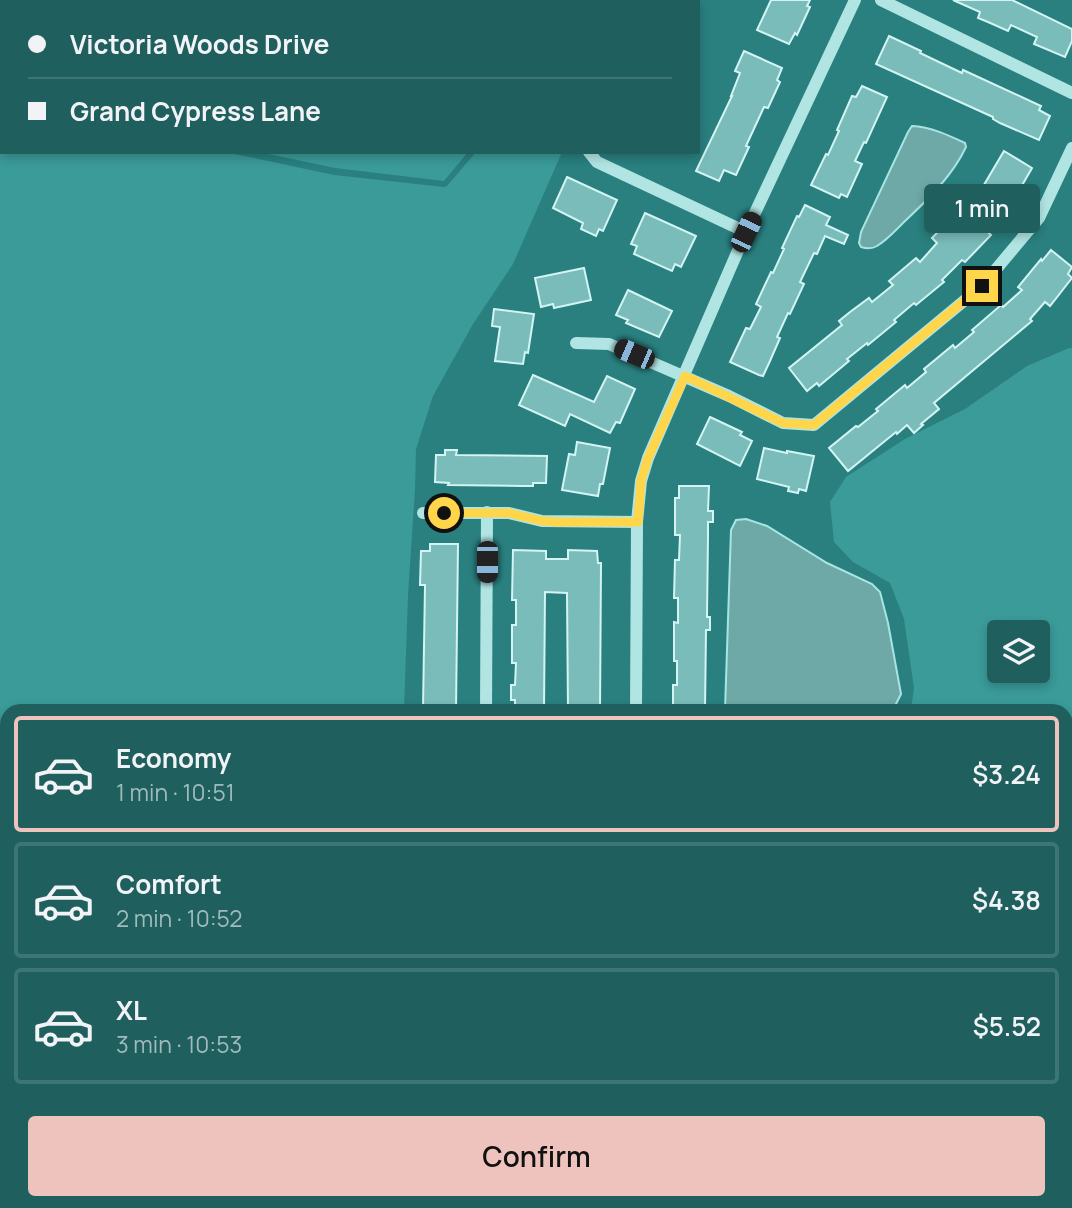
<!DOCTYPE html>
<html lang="en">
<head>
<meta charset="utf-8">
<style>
	body { margin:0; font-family:Manrope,sans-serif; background:#276665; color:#f1f3f6; height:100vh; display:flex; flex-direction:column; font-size:26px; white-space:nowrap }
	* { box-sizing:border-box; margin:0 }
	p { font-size:23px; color:#a1bbbd }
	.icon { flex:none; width:38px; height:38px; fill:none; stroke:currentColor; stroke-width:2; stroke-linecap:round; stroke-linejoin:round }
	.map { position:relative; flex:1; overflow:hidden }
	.details { position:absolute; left:0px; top:704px; width:1073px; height:506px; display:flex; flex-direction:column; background:#1f605f; border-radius:21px 21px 0 0; box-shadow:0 4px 10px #0003 }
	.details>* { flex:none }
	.hud { position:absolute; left:0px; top:0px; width:700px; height:154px; box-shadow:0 4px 10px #0003; display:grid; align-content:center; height:154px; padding:0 28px; background:#1f605f }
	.fabs { position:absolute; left:987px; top:620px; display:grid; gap:14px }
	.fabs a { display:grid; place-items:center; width:63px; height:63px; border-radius:7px; background:#1f605f; box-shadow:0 4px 10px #0003; font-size:35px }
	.end { position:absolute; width:32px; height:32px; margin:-16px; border:9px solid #ffd54a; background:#111; box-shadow:0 0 0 4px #111 }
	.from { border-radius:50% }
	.bubble { position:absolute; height:49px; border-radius:7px; background:#1f605f; box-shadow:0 4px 10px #0003; font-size:23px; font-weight:600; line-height:49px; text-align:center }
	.car { position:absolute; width:21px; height:42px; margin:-21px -10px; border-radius:9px; box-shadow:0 0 5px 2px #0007; background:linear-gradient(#222 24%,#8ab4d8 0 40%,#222 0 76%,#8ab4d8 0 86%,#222 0) }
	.hud b { display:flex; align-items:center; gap:24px; height:66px; font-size:26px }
	.hud b+b { border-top:2px solid #3c7574 }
	.hud i { width:18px; height:18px; background:#f1f3f6 }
	ul { padding:12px 0 0; list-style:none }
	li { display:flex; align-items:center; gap:21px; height:116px; margin:0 14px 10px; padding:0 14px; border:4px solid #3c7574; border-radius:7px }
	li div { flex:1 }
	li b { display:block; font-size:26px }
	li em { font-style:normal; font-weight:600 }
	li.current { border-color:#efc3bd }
	li>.icon { width:63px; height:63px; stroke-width:1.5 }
	.cta { display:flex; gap:14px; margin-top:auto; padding:14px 28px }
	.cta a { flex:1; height:80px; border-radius:7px; background:#efc3bd; color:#111; font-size:28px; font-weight:600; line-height:80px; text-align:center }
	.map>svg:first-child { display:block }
	.green { fill:#3a9b99; fill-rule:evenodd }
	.water { fill:#6ea8a7; stroke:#a6e5e3; stroke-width:2 }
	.building { fill:#79bcba; stroke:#d3f4f4; stroke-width:2 }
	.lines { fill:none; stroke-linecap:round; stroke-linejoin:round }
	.minor { stroke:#b1e5e4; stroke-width:12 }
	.route { stroke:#ffd54a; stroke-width:9 }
</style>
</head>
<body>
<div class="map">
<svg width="1072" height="1208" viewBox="0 0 1072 1208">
	<rect width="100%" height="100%" fill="#29807f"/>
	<g class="green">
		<path d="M0,0H62L64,2H2V152H225L334,175L444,187L447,186L476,152H562L513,264L473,324L433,396L416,449L415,489L408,595L404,710H7V961L0,966Z"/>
		<path d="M71,0H507L508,2H73Z"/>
		<path d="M259,152H468L444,181L335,168Z"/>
		<path d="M1069,348H1072V1208H678L677,1202H1066V710H911L914,688L904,619L890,583L853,562L834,542L830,502L846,477L905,439L965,409L1027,366ZM999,632H1038V670H999Z"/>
	</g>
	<g class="water">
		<path d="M912,126C931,127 948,135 965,143L966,147C952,177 926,201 902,224C895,231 887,240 877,246C872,249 867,249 861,247L859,243L861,232L908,132Z"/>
		<path d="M746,519L767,526L827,563L872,584L880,592L888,623L901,694L893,710H725L731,530L736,520Z"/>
		<path d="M304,1202H380L375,1208H308Z"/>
	</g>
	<g class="building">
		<path d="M771,0H810L807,6L810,7L797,35L795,33L789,44L757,30Z"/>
		<path d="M953,0H1012L1072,29V41L1065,57L1034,44L1037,37L1011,25L1008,31L988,22L978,18L980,12Z"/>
		<path d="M889,36L921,51L920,53L962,73L963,70L1041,106L1039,110L1050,116L1039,140L1000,123L993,119V117L876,64Z"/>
		<path d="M744,51L782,68L777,80L780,82L768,108L764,107L746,146L749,147L736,175L724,170L719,181L696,171L732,96H731L740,73L735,71Z"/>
		<path d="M862,86L887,97L866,143L864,142L855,161L862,164L847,197L841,194L839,198L811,185L826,154L828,155L839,131L837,130L852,96L856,97Z"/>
		<path d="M1004,151L1032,168L1013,201L1010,199L1008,203L999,199L995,205L978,195Z"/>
		<path d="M567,177L617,200L603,231L599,229L596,236L581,229L583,223L553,208Z"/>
		<path d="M805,205L830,217L826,225L848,235L844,244L825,236L817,254L814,253L800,282L804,284L790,314L788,313L777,337L780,338L770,361L763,376L759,375L730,362L746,328L750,329L761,307L756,304L771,272L773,273L784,249L782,248L797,216L799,217Z"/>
		<path d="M966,212L991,235L965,262L962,260L942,280L944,282L916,305L914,303L894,320L896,322L868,345L867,343L847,359L849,361L819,386L817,383L807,391L789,368L842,325L839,321L850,312L869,298L872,302L893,285L889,281L916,258L920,262L937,243L932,238L955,214L960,218Z"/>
		<path d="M645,213L696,236L681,267L675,264L672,271L634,254L637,246L631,244Z"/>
		<path d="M1051,250L1072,267L1068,274L1072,278L1050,306L1045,302L1030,319L1032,321L934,403L939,409L921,424L923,425L914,433L907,425L897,434L896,432L848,471L829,448L856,426L858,427L878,411L876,409L905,385L907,388L926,372L924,369L953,345L955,348L974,332L972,330L1001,305L1003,307L1022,290L1018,287L1041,259L1042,261Z"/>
		<path d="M584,268L591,300L554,308L553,304L541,307L535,278Z"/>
		<path d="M628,290L672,311L659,337L626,323L628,320L616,315Z"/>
		<path d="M494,309L534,314L528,353L525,352L523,364L495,361L500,327L492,326Z"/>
		<path d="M533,375L594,402L607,376L635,389L620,423L616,422L610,433L570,414L565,426L519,405Z"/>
		<path d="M710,417L742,432L740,435L752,441L740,466L697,444Z"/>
		<path d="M577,442L610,448L603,484H600L598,496L562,490L569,454L575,455Z"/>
		<path d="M764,448L787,453V451L814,456L806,491L799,489L798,493L788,491L789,487L757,479Z"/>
		<path d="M445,450H457L456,455L547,456L546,483H533V486H522L448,485L449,483L435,482L436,455H445Z"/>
		<path d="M679,486H709L708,511H713V522H708V536L707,617H710V630H706L705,710H673V685H677V661H674V622L678,623V598H674L675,560H679L680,535H675V498H679Z"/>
		<path d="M430,544H458L456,710H424L423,709L425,585H420L421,551H430Z"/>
		<path d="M513,550L546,551V559H568V550L597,551L598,563H601L600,710H568L567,593L545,592L544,710H515V700H511V685H515L516,663H512V625H516V600H512Z"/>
	</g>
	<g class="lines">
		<g class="minor">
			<path d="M608,0V2"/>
			<path d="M881,0L1072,93"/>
			<path d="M589,152L597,162L746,232"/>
			<path d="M576,343L609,344L729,396L783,423L814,425L982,286L1039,218L1072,148"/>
			<path d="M423,513H509L542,521L637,522"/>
			<path d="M486,710L487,512"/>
			<path d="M636,710L637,522L641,481L648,458L746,232L855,0"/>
			<path d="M0,1144L7,1142"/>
			<path d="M198,1202L200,1208"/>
			<path d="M496,1208L498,1202"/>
		</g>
	</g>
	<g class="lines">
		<path class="route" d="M444,513H509L542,521L557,522H638L641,481L648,458L685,376L783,423L814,425L982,286"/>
	</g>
</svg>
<div class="fabs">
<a><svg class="icon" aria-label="layers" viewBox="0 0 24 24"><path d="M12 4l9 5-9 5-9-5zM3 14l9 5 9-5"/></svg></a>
</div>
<i class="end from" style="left:444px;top:513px"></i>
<i class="end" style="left:982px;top:286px"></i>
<div class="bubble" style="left:924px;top:184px;width:116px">1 min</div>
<i class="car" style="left:746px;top:232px;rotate:25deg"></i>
<i class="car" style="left:634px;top:354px;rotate:293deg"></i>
<i class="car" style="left:487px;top:562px;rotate:180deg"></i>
<div class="hud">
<b><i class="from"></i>Victoria Woods Drive</b>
<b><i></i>Grand Cypress Lane</b>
</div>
<section class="details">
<ul>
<li class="current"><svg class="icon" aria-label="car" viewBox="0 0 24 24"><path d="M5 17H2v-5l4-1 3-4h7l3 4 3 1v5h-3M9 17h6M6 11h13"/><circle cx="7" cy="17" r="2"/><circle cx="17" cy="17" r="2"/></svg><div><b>Economy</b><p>1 min · 10:51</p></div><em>$3.24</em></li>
<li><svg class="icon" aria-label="car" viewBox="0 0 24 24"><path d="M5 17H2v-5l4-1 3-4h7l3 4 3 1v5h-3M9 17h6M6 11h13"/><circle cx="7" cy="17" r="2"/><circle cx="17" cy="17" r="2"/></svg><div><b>Comfort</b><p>2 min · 10:52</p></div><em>$4.38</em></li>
<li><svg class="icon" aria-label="car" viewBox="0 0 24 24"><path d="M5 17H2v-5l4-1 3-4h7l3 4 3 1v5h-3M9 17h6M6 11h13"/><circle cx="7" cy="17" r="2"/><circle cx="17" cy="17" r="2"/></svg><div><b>XL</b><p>3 min · 10:53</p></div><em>$5.52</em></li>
</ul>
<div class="cta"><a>Confirm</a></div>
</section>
</div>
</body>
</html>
